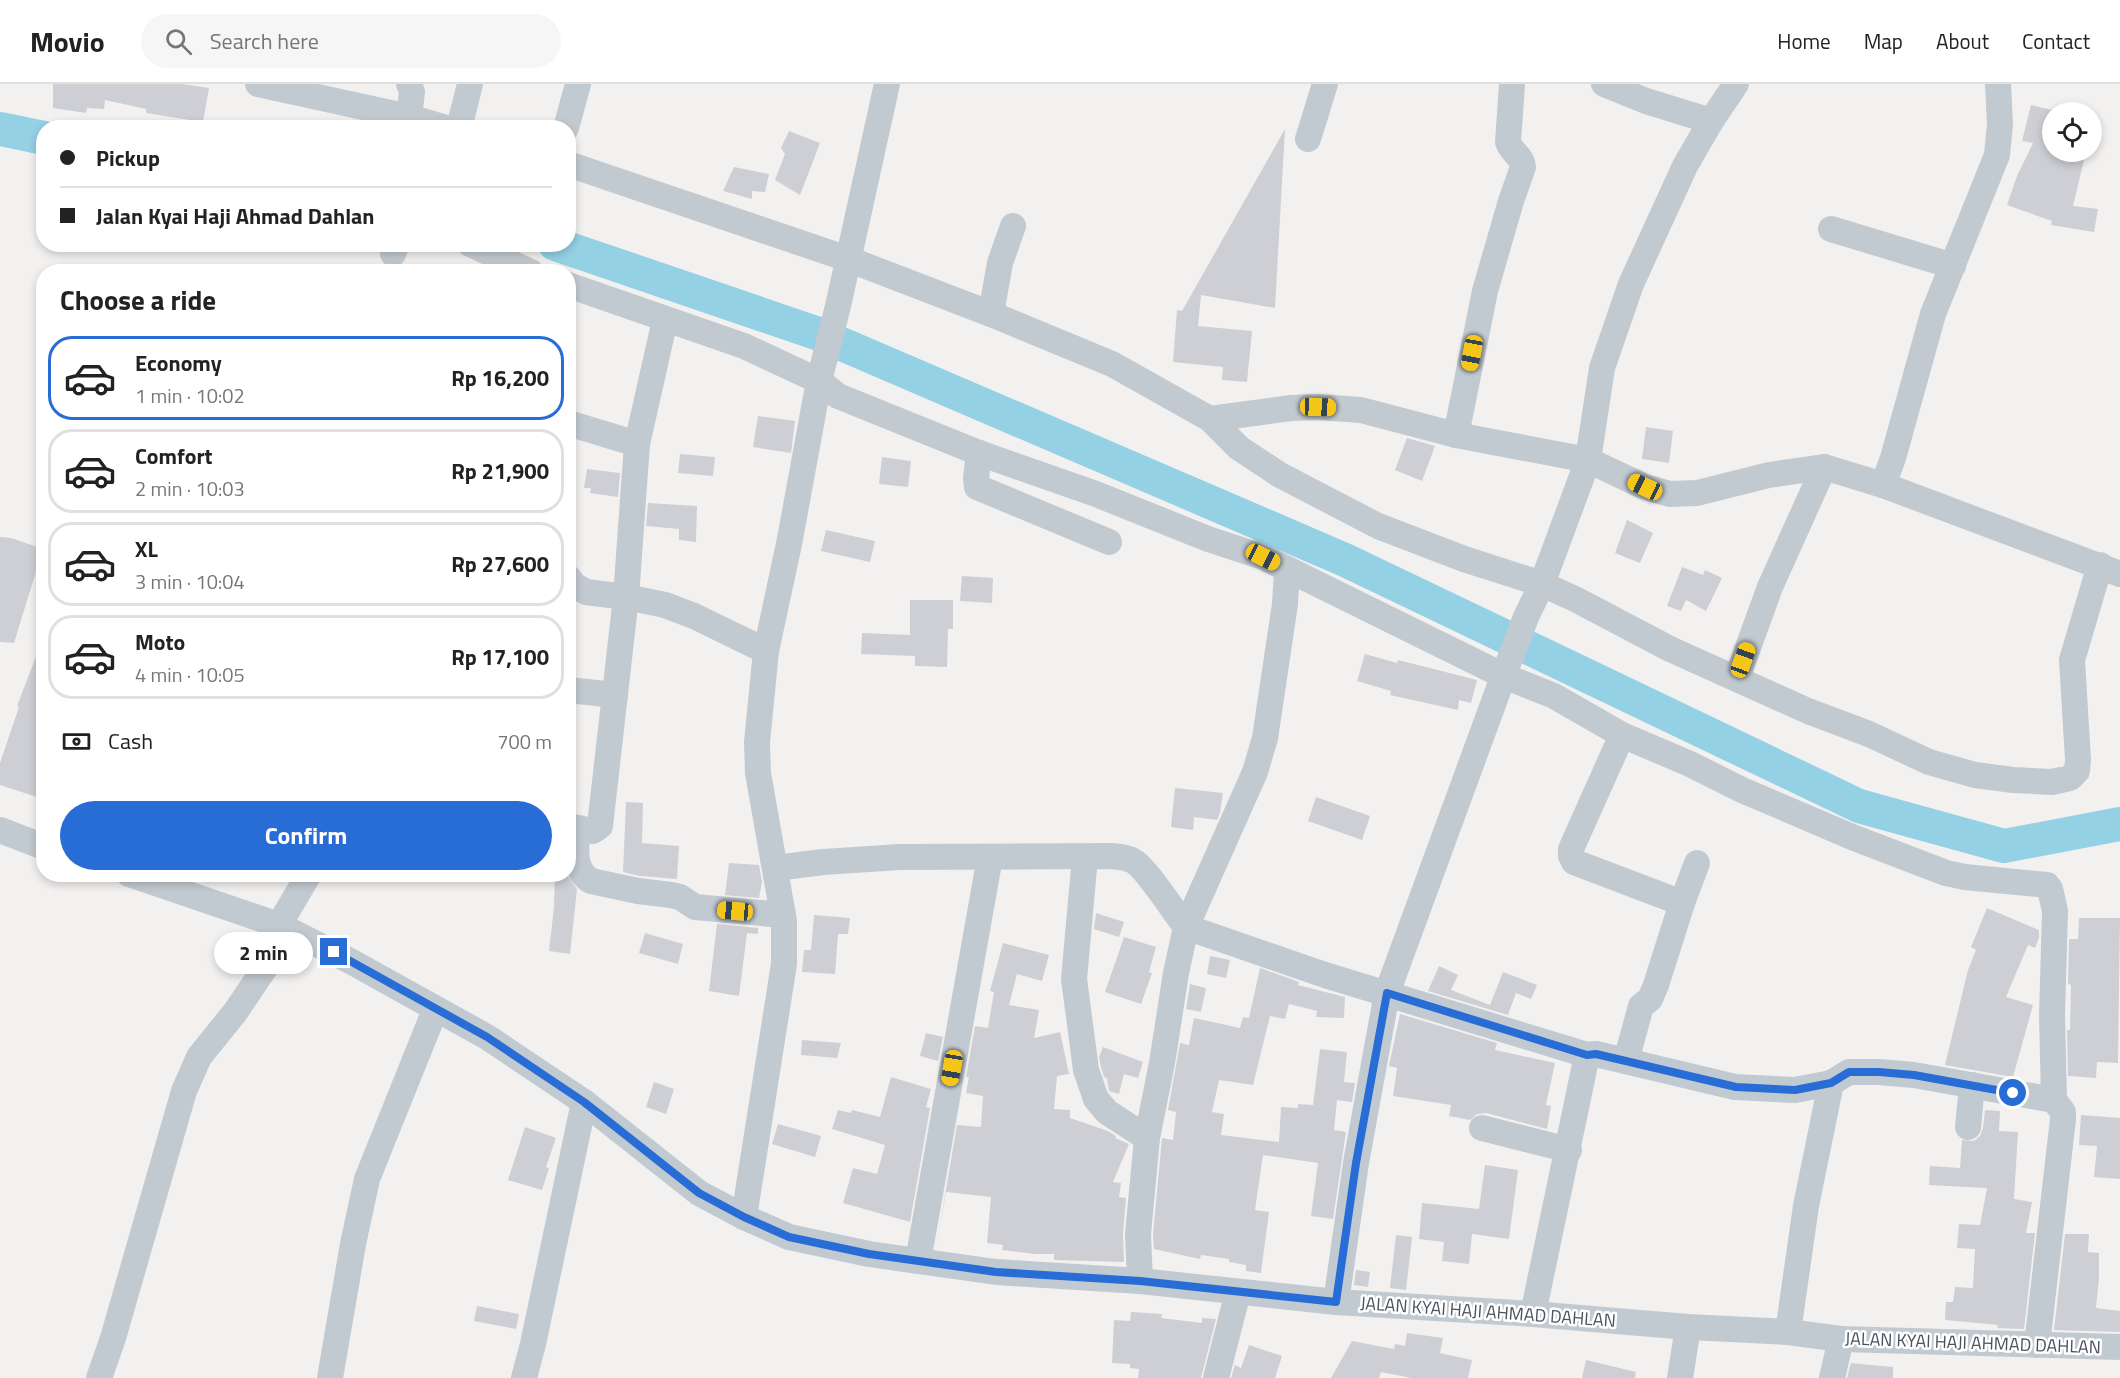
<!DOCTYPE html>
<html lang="en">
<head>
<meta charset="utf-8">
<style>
	body { margin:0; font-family:"Titillium Web",sans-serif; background:#f6f6f6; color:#222; height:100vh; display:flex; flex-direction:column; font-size:22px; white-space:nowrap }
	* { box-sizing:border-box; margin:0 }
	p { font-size:20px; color:#767676 }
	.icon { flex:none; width:33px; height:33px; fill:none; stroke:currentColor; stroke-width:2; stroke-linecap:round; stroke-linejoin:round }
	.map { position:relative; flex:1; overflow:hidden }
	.panel { position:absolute; left:36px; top:180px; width:540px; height:618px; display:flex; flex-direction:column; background:#fff; border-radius:24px; box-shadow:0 3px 9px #0003 }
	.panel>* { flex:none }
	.guide { position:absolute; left:36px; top:36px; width:540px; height:132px; border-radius:24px; box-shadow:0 3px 9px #0003; display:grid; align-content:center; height:132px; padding:0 24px; background:#fff }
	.fabs { position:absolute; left:2042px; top:18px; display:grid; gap:12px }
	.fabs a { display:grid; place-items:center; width:60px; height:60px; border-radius:50%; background:#fff; box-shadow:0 3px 9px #0003; font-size:30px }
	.end { position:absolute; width:27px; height:27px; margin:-14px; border:8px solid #286cd5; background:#fff; box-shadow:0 0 0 3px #fff }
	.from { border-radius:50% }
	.bubble { position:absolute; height:42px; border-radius:21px; background:#fff; box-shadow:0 3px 9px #0003; font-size:20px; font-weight:700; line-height:42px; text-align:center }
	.car { position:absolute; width:18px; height:36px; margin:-18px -9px; border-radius:8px; box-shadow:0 0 4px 2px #0007; background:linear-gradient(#f5c518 24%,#345 0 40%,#f5c518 0 76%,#345 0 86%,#f5c518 0) }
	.guide b { display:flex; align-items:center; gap:21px; height:57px; font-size:22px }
	.guide b+b { border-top:2px solid #e0e0e0 }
	.guide i { width:15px; height:15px; background:#222 }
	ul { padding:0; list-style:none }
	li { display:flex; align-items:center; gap:18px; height:84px; margin:0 12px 9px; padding:0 12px; border:3px solid #e0e0e0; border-radius:24px }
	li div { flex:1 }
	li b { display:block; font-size:22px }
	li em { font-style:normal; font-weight:700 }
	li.selected { border-color:#286cd5 }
	li>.icon { width:54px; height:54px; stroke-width:1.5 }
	h2 { padding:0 24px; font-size:27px; line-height:72px }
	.pay { display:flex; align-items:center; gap:15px; height:66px; padding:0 24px; font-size:22px }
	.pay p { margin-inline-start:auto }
	.cta { display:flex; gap:12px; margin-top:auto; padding:12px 24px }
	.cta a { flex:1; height:69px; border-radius:36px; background:#286cd5; color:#fff; font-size:24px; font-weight:700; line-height:69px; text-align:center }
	header { display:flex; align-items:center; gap:36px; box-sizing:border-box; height:84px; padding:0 30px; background:#fff; border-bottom:2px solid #e0e0e0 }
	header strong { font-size:28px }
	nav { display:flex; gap:33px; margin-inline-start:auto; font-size:21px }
	.search { width:420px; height:54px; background:#f6f6f6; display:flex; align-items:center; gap:15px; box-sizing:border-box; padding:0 21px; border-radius:33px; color:#767676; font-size:22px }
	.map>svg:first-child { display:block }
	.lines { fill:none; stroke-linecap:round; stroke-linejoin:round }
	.river { stroke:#94d1e5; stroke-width:34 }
	.building { fill:#cecfd4 }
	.minor { stroke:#c2cad1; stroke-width:26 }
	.route { stroke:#286cd5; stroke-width:8 }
	.labels { text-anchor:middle; stroke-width:5; stroke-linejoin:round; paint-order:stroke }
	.street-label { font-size:18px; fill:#4a535c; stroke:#fff }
</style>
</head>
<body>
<header>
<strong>Movio</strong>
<div class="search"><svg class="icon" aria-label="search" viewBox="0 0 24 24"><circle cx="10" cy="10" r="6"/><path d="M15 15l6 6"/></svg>Search here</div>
<nav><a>Home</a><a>Map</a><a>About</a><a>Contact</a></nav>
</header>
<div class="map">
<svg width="2120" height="1294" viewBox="0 0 2120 1294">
	<rect width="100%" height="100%" fill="#f3f1f0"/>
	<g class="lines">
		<g class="river">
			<path d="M0,45L44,54"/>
			<path d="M555,160L816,249L1345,476L1859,722L2004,762L2120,740"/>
		</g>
	</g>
	<g class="building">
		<path d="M53,0H183L209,4L203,38L146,29V25L105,16L104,25L87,24L86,29L53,24Z"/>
		<path d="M2031,21L2052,26V68H2086L2073,122L2098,125L2094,148L2051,141L2052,137L2007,121L2017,92L2033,59L2022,57Z"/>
		<path d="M1285,45L1275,224L1201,211L1198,242L1252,247L1247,298L1222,296L1223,283L1173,278L1177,226L1182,227Z"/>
		<path d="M789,47L820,59L800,111L775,96L785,70L781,64Z"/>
		<path d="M734,83L769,90L765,108L752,107V115L723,107Z"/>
		<path d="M758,332L795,337L791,369L753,363Z"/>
		<path d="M1646,343L1673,347L1669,379L1642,375Z"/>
		<path d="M1407,354L1435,362L1422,397L1395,386Z"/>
		<path d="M680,370L715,373L713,392L678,389Z"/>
		<path d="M882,373L911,377L908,403L879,400Z"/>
		<path d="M587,385L620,389L618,413L590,409L591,404H584Z"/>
		<path d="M648,419L697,422L696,458L679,456V445L646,442Z"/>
		<path d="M1627,436L1653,449L1640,479L1615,469Z"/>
		<path d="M826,446L875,457L870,478L821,467Z"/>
		<path d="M0,453L11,454L43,465L14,559L0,558Z"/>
		<path d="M1682,483L1703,491L1705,486L1722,494L1706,527L1686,516L1681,527L1667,522Z"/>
		<path d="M962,492L993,494L992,519L960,517Z"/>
		<path d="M910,516H953V545H948L947,583L915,582V572L861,570L862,549L910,551Z"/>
		<path d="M42,557L44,702L40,714L0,701V679L19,623L17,622Z"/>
		<path d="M1365,570L1397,579L1398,576L1477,596L1471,619L1459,616L1458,626L1390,611L1391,607L1357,597Z"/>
		<path d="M1175,704L1223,709L1220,729L1217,736L1194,733L1193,746L1171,743Z"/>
		<path d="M1316,713L1370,732L1362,756L1308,737Z"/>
		<path d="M626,718L643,719L642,759L679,762L677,795L640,792L623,788Z"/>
		<path d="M729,779L759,781L762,798L759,814L725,811Z"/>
		<path d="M555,790H566L577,805L570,870L549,867L554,823Z"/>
		<path d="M1987,824L2039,846V854L2035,864L2028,861L2006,913L2033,921L2013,993L1945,981L1968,886L1976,866L1971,863Z"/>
		<path d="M1096,829L1124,838L1119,853L1094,845Z"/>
		<path d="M814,831L850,834L848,850H838L835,890L802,888L804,866H811Z"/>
		<path d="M2079,834H2120L2118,979L2097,978L2096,994L2068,992L2067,946H2070L2071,901L2068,900L2069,855H2078Z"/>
		<path d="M717,840L758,844V850L747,849L739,912L709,907Z"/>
		<path d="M645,849L683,860L678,880L639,869Z"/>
		<path d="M1124,853L1156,863L1149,888L1152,889L1141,920L1105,908Z"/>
		<path d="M1003,859L1049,871L1042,897L1017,890L1009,921L1039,926L1034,954L1060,948L1069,990L1057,992L1054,1025L1070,1026V1034L1108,1047L1116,1052L1115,1054L1129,1060L1113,1098L1121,1099L1119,1113L1126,1114L1123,1149L1124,1178L1054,1176V1170H1035L1002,1166L1003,1161L987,1159L991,1113L946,1108L936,1164L957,1041L981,1043L983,1012L966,1009L969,993H966L975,942L988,944L994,908L990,907Z"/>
		<path d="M1210,872L1230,876L1226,894L1207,890Z"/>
		<path d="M1439,882L1458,891L1451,906L1490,921L1503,888L1537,901L1531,915L1516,909L1508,931L1428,907Z"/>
		<path d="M1260,884L1299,898L1298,901L1345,913L1344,934L1316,933L1317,927L1289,920L1285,935L1270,932L1253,1001L1219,996L1212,1028L1224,1030L1221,1051L1279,1058L1281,1023L1298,1024V1020L1313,1021L1320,965L1347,968L1344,998L1355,999L1352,1018L1337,1016L1334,1046L1346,1048L1333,1135L1311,1132L1318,1079L1263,1071L1255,1126L1269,1128L1261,1189L1246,1187V1181L1229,1178V1175L1201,1171L1200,1175L1154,1165V1167L1153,1150L1162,1054L1173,1056L1176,1028L1168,1026L1180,959L1189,961L1194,934L1240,944L1243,933L1249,934Z"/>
		<path d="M1190,900L1206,904L1201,928L1186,925Z"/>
		<path d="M1400,930L1497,959L1495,966L1555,979L1546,1021L1551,1022L1547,1045L1486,1029L1477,1030L1470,1036L1449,1032L1451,1021L1393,1012L1397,984L1389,982Z"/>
		<path d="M926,949L943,953L938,977L920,972Z"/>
		<path d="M802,956L841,959L837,974L801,971Z"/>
		<path d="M1103,963L1143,978L1138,994L1124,990L1119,1010L1109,1007L1107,994L1104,993L1101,983L1099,973Z"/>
		<path d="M891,993L931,1005L926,1023L930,1024L910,1138L843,1119L853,1084L877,1090L885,1061L832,1045L838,1026L851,1029L852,1026L880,1033Z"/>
		<path d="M654,998L674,1005L666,1030L646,1023Z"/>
		<path d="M1985,1026L2000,1027L1999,1047L2018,1048L2014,1115L2032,1118L2026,1149H2035L2024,1245L1997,1244L1998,1241L1945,1236L1946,1218H1953L1955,1203L1973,1204L1975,1165L1957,1164L1959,1140L1980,1141L1987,1104L1929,1101L1930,1082L1960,1084L1962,1056L1974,1057L1980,1052L1983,1044Z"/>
		<path d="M2081,1031L2120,1034V1095L2094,1093L2097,1062L2079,1061Z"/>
		<path d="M778,1040L821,1052L815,1073L772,1060Z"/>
		<path d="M525,1043L556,1054L546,1083L549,1084L542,1106L508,1096Z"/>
		<path d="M1485,1081L1518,1086L1509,1155L1472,1150L1469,1180L1442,1177L1444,1158L1419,1155L1422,1119L1479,1125Z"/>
		<path d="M2065,1150H2089L2088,1168L2099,1169V1194L2096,1224L2120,1227V1248L2054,1246Z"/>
		<path d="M1396,1151L1412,1153L1406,1206L1390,1204Z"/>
		<path d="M1356,1186L1370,1188L1368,1203L1354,1201Z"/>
		<path d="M477,1222L519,1230L516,1245L474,1237Z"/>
		<path d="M1131,1228L1162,1230L1161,1234L1202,1239V1234L1216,1235L1201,1294H1138L1139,1285L1130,1284V1280L1112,1279L1114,1236L1130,1237Z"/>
		<path d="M1407,1249L1443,1254L1440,1269L1472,1276L1468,1294H1411L1381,1288L1379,1294H1331L1352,1257L1394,1265L1395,1260L1405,1262Z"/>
		<path d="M1249,1261L1282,1272L1275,1294H1231L1235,1281L1241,1284Z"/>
		<path d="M1586,1276L1636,1288L1635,1294H1582Z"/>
		<path d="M1851,1279L1893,1283V1294H1847Z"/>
	</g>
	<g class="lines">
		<g class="minor">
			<path d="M258,0L409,33L446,44"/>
			<path d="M409,0L412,8L409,33"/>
			<path d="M1604,0L1646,17L1711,37"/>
			<path d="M459,44L470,0"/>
			<path d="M566,44L578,0"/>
			<path d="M1308,55L1325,0"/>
			<path d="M568,80L848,175L991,230L1112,280L1210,335L1239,364L1280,391L1378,442L1464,475L1542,500L1575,515L1670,565L1808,627L1869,650L1929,678L1975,691L2013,696L2052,698L2070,694L2077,687L2078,676L2072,576L2100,481"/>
			<path d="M1831,145L1953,182"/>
			<path d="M470,160L531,188"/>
			<path d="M393,170L397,160"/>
			<path d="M568,201L744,262L819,297L838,312L979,369L1096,410L1208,455L1263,473L1504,592L1554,612L1622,651L1690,680L1742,706L1852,753L1946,789L1965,793L2047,801L2050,805L2055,827L2052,931L2054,1016L2063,1028V1035L2037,1261"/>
			<path d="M991,230L1000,179L1013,142"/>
			<path d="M1210,335L1291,324L1318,323L1361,326L1456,351L1588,376L1645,403L1670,410L1697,409L1769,391L1824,383L1883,401L1893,374L1933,230L1997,71L2000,40L1998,0"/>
			<path d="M568,339L637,360"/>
			<path d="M1456,351L1485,207L1511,117L1523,83C1522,72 1511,68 1508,58L1512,0"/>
			<path d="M979,369L976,394L977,403L1109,458"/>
			<path d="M1883,401L2120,490"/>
			<path d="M568,493L574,501L586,508L626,513L665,521L694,532L766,567"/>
			<path d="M1737,594L1770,503L1824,383"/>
			<path d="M568,606L615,611"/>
			<path d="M1622,651L1571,765V772L1574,778L1682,819L1656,901L1650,915L1641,922L1626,977"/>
			<path d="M568,742L593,747L600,742L626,513L637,360L665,236"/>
			<path d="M578,744C576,763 572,786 591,797L638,807L671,811L680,813L695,823L783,831"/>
			<path d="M0,746L44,763"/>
			<path d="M1085,773L1074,895L1086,986L1096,1015L1107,1028L1147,1054"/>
			<path d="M776,784L823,778L900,773L1111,772C1119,773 1128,773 1135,778C1148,787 1174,828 1186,843L1255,688L1265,654L1285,520L1287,486"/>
			<path d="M129,790L279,841L352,878L487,953L584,1018L699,1109L744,1133L789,1153L869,1170L996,1188L1140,1197L1336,1218L1533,1230L1688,1243L1788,1248L1841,1255L2120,1263"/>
			<path d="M1682,819L1697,779"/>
			<path d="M1968,1043L1972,1001"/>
			<path d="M1482,1044L1569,1066"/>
			<path d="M744,1133L784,880V837L758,689L757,658L766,567L789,460L819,297L838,222L887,0"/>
			<path d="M918,1177L990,773"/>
			<path d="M1140,1197L1138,1150L1147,1054L1162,979L1176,889L1186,843L1325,891L1587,971"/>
			<path d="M1336,1218L1356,1079L1387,909L1506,585L1526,533L1542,500L1588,376L1602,284L1631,200L1685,82L1711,37L1736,0"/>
			<path d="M1533,1230L1587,971L1596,970L1735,1003L1795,1006L1831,999L1849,988H1879L1914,991L2054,1016"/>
			<path d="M1788,1248L1806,1122L1831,999"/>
			<path d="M99,1294L113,1254L184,1007L199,973L236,927L269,878L279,841L309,790"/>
			<path d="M330,1294L353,1160L367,1095L435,926"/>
			<path d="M524,1294L533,1260L584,1018"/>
			<path d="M1216,1294L1238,1208"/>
			<path d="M1680,1294L1688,1243"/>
			<path d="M1832,1294L1841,1255"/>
		</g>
	</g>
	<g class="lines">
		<path class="route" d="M334,868L487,953L584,1018L699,1109L744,1133L789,1153L869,1170L996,1188L1140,1197L1336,1218L1356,1079L1387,909L1587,971L1596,970L1736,1003L1795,1006L1831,999L1849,988H1879L1914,991L2013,1009"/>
	</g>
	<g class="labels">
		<g class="street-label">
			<text transform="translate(1488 1228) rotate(4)" y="6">JALAN KYAI HAJI AHMAD DAHLAN</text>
			<text transform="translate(1973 1259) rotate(2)" y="6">JALAN KYAI HAJI AHMAD DAHLAN</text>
		</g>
	</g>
</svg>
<div class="fabs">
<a><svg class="icon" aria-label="locate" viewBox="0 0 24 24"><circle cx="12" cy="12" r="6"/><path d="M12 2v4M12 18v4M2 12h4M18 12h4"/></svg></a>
</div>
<i class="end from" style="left:2013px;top:1009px"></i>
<i class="end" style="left:334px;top:868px"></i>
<div class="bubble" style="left:214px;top:848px;width:99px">2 min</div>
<i class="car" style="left:1472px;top:269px;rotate:191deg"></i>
<i class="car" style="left:1318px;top:323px;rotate:92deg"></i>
<i class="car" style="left:1645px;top:403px;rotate:295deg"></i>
<i class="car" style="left:1263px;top:473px;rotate:117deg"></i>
<i class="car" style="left:1743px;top:576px;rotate:20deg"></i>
<i class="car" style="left:735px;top:827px;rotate:275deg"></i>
<i class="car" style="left:952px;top:984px;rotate:190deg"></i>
<div class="guide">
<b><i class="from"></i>Pickup</b>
<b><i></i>Jalan Kyai Haji Ahmad Dahlan</b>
</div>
<section class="panel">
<h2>Choose a ride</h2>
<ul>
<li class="selected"><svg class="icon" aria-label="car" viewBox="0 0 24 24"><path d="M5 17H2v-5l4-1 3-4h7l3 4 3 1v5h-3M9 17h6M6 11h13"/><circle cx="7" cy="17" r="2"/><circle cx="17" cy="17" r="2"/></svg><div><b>Economy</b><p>1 min · 10:02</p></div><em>Rp 16,200</em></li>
<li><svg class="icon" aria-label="car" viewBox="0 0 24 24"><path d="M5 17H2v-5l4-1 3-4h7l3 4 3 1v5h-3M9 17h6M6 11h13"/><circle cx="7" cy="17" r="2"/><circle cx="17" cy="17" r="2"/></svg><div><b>Comfort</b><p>2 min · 10:03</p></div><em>Rp 21,900</em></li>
<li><svg class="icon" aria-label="car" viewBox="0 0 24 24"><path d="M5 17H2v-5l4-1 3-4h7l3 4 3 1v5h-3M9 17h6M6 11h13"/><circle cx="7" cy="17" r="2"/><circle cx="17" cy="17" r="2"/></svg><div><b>XL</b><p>3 min · 10:04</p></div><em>Rp 27,600</em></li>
<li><svg class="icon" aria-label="car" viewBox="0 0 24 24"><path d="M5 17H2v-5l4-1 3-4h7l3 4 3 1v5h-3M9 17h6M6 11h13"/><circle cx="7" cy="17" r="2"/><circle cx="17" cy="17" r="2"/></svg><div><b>Moto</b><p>4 min · 10:05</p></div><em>Rp 17,100</em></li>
</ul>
<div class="pay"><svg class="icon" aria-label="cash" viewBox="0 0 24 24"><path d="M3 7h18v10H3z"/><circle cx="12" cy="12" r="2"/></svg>Cash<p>700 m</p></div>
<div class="cta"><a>Confirm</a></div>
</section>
</div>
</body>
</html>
